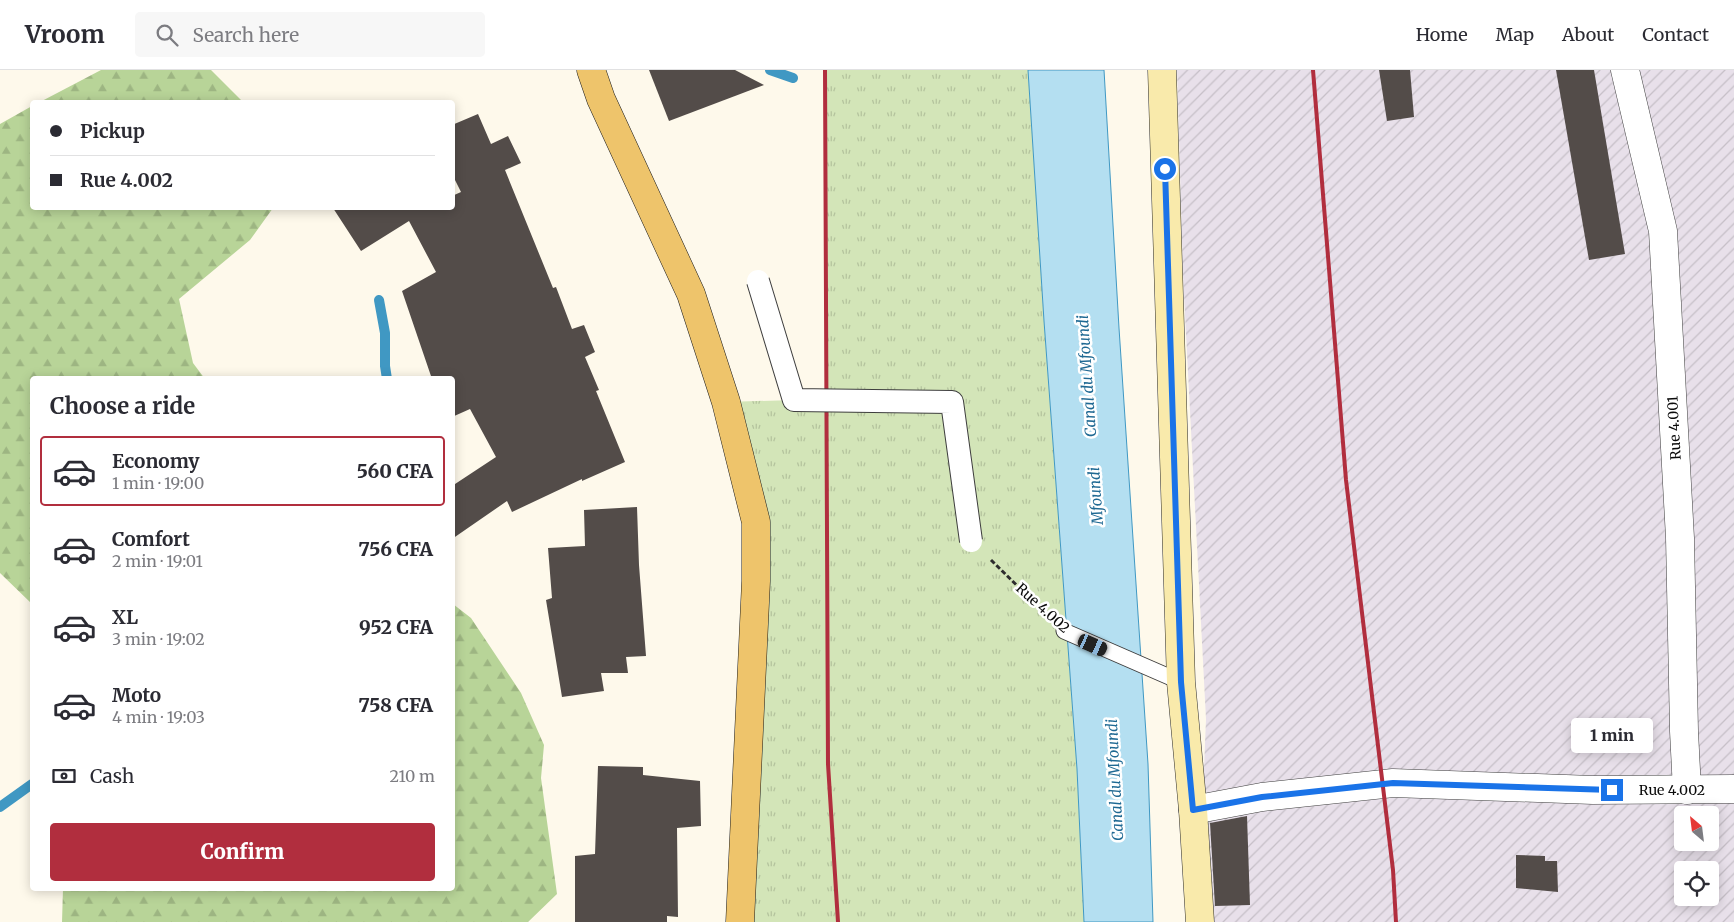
<!DOCTYPE html>
<html lang="en">
<head>
<meta charset="utf-8">
<style>
	body { margin:0; font-family:Merriweather,serif; background:#f7f7f7; color:#2b2b33; height:100vh; display:flex; flex-direction:column; font-size:19px; white-space:nowrap }
	* { box-sizing:border-box; margin:0 }
	p { font-size:16px; color:#7c7c81 }
	.icon { flex:none; width:28px; height:28px; fill:none; stroke:currentColor; stroke-width:2; stroke-linecap:round; stroke-linejoin:round }
	.map { position:relative; flex:1; overflow:hidden }
	.details { position:absolute; left:30px; top:306px; width:425px; height:515px; display:flex; flex-direction:column; background:#fff; border-radius:5px; box-shadow:0 2px 12px #0003 }
	.details>* { flex:none }
	.guide { position:absolute; left:30px; top:30px; width:425px; height:110px; border-radius:5px; box-shadow:0 2px 12px #0003; display:grid; align-content:center; height:110px; padding:0 20px; background:#fff }
	.needle { width:32px; rotate:332deg }
	.buttons { position:absolute; left:1674px; top:736px; display:grid; gap:10px }
	.buttons a { display:grid; place-items:center; width:45px; height:45px; border-radius:5px; background:#fff; box-shadow:0 2px 12px #0003; font-size:25px }
	.end { position:absolute; width:22px; height:22px; margin:-11px; border:6px solid #1a73e8; background:#fff; box-shadow:0 0 0 2px #fff }
	.from { border-radius:50% }
	.bubble { position:absolute; height:35px; border-radius:5px; background:#fff; box-shadow:0 2px 12px #0003; font-size:16px; font-weight:800; line-height:35px; text-align:center }
	.car { position:absolute; width:15px; height:30px; margin:-15px -8px; border-radius:6px; box-shadow:0 0 4px 1px #0007; background:linear-gradient(#222 24%,#8ab4d8 0 40%,#222 0 76%,#8ab4d8 0 86%,#222 0) }
	.guide b { display:flex; align-items:center; gap:18px; height:48px; font-size:19px }
	.guide b+b { border-top:1px solid #e1e1e2 }
	.guide i { width:12px; height:12px; background:#2b2b33 }
	ul { padding:0; list-style:none }
	li { display:flex; align-items:center; gap:15px; height:70px; margin:0 10px 8px; padding:0 10px; border:2px solid transparent; border-radius:5px }
	li div { flex:1 }
	li b { display:block; font-size:19px }
	li em { font-style:normal; font-weight:800 }
	li.current { border-color:#b12e3e }
	li>.icon { width:45px; height:45px; stroke-width:1.5 }
	h2 { padding:0 20px; font-size:22px; line-height:60px }
	.pay { display:flex; align-items:center; gap:12px; height:55px; padding:0 20px; font-size:19px }
	.pay p { margin-inline-start:auto }
	.primary-button { display:flex; gap:10px; margin-top:auto; padding:10px 20px }
	.primary-button a { flex:1; height:58px; border-radius:5px; background:#b12e3e; color:#fff; font-size:20px; font-weight:800; line-height:58px; text-align:center }
	header { display:flex; align-items:center; gap:30px; box-sizing:border-box; height:70px; padding:0 25px; background:#fff; border-bottom:1px solid #e1e1e2 }
	header strong { font-size:24px }
	nav { display:flex; gap:28px; margin-inline-start:auto; font-size:18px }
	.search { width:350px; height:45px; background:#f7f7f7; display:flex; align-items:center; gap:12px; box-sizing:border-box; padding:0 18px; border-radius:5px; color:#7c7c81; font-size:19px }
	.map>svg:first-child { display:block }
	.industrial { fill:url(#industrial-furrows); fill-rule:evenodd }
	.grass { fill:url(#grass-tufts) }
	.forest { fill:url(#forest-firs) }
	.water { fill:#b4dff1; stroke:#4098c3 }
	.lines { fill:none; stroke-linecap:round; stroke-linejoin:round }
	.stream { stroke:#4098c3; stroke-width:10 }
	.building { fill:#534c49 }
	.service-casing { stroke:#3e3e3e; stroke-width:17 }
	.minor-casing { stroke:#3e3e3e; stroke-width:29 }
	.secondary-casing { stroke:#2d2d2d; stroke-width:29 }
	.primary-casing { stroke:#1c1c1c; stroke-width:29 }
	.path { stroke:#2d2d2d; stroke-width:3; stroke-dasharray:5 2.5; stroke-linecap:butt }
	.service { stroke:#fff; stroke-width:15 }
	.minor { stroke:#fff; stroke-width:28 }
	.secondary { stroke:#f9eaab; stroke-width:28 }
	.primary { stroke:#eec46b; stroke-width:28 }
	.rail { stroke:#b12e3e; stroke-width:4 }
	.pedestrian-bridge-casing { stroke:#3e3e3e; stroke-width:24; stroke-linecap:butt }
	.pedestrian-bridge { stroke:#fff; stroke-width:22 }
	.route { stroke:#1a73e8; stroke-width:6 }
	.labels { text-anchor:middle; stroke-width:5; stroke-linejoin:round; paint-order:stroke }
	.street-label { font-size:14px; fill:#0b0b0b; stroke:#fff }
	.water-label { font-size:15px; font-style:italic; fill:#1f6993; stroke:#fff }
</style>
</head>
<body>
<header>
<strong>Vroom</strong>
<div class="search"><svg class="icon" aria-label="search" viewBox="0 0 24 24"><circle cx="10" cy="10" r="6"/><path d="M15 15l6 6"/></svg>Search here</div>
<nav><a>Home</a><a>Map</a><a>About</a><a>Contact</a></nav>
</header>
<div class="map">
<svg width="1734" height="852" viewBox="0 0 1734 852">
	<defs>
		<pattern id="industrial-furrows" width="10" height="10" patternUnits="userSpaceOnUse" patternTransform="scale(1.25)"><rect width="10" height="10" fill="#e8e0ea"/><path d="M-1 1l2-2M0 10L10 0M9 11l2-2" fill="none" stroke="#c6bfc7"/></pattern>
		<pattern id="grass-tufts" width="24" height="20" patternUnits="userSpaceOnUse" patternTransform="scale(1.25)"><rect width="24" height="20" fill="#d3e5b8"/><path d="M3 7l-1-3M5 7V3M7 7l1-3M15 17l-1-3M17 17v-4M19 17l1-3" fill="none" stroke="#b4c39d"/></pattern>
		<pattern id="forest-firs" width="22" height="20" patternUnits="userSpaceOnUse" patternTransform="scale(1.25)"><rect width="22" height="20" fill="#b8d498"/><path d="M5 1l3.5 6h-7zM16 11l3.5 6h-7z" fill="#9db582"/></pattern>
	</defs>
	<rect width="100%" height="100%" fill="#fef9eb"/>
	<path class="industrial" d="M1177,0H1734V852H1204L1202,750L1206,649L1183,206ZM1682,745H1710V772H1682ZM1682,800H1710V828H1682Z"/>
	<path class="grass" d="M825,0H1028L1044,251L1077,699L1084,852H740L756,511L726,332L827,329Z"/>
	<g class="forest">
		<path d="M101,0H211L243,32H40Z"/>
		<path d="M32,36V138H273L250,170L179,229L193,293L205,309H32V534L0,503V54Z"/>
		<path d="M453,534L471,548L521,623L544,675L541,708L557,824L528,852H62L63,819H452Z"/>
	</g>
	<path class="water" d="M1028,0H1104L1119,258L1148,694L1153,852H1084L1077,699L1044,251Z"/>
	<g class="lines">
		<g class="stream">
			<path d="M770,0L793,8"/>
			<path d="M379,230L385,263V296L387,309"/>
			<path d="M0,737L32,714"/>
		</g>
	</g>
	<g class="building">
		<path d="M649,0H735L764,15L669,51Z"/>
		<path d="M1379,0H1410L1414,47L1387,51Z"/>
		<path d="M1556,0H1594L1625,184L1589,190Z"/>
		<path d="M478,44L491,74L508,66L521,93L505,100L553,218L556,217L572,259L584,255L595,282L585,287L599,320L596,321L625,392L582,411V409L512,442L507,431L452,469V416L496,387L470,339L452,347V309H432L402,221L436,202L409,151L361,181L333,138H452V126L461,122L452,104V55Z"/>
		<path d="M637,437L639,495L646,586L626,587L628,603H601L604,621L562,627L546,530L552,528L548,478L585,476L584,440Z"/>
		<path d="M598,696L643,697V705L700,711L701,756L677,758L678,847L667,846V852H575V786L595,784Z"/>
		<path d="M1247,746L1250,835L1215,836L1210,753Z"/>
		<path d="M1516,785L1545,786V791H1557L1558,822L1516,818Z"/>
	</g>
	<g class="lines">
		<defs>
			<path id="service" d="M1064,561L1181,612"/>
			<g id="minor">
				<path d="M1625,0L1663,161L1680,468L1684,661L1687,720"/>
				<path d="M1193,740L1262,727L1393,713L1593,720L1734,719"/>
			</g>
			<path id="secondary" d="M1162,0L1181,612L1193,740L1200,852"/>
			<path id="primary" d="M591,0L601,29L691,224L726,332L756,452V511L740,852"/>
		</defs>
		<use href="#service" class="service-casing"/>
		<use href="#minor" class="minor-casing"/>
		<use href="#secondary" class="secondary-casing"/>
		<use href="#primary" class="primary-casing"/>
		<path class="path" d="M991,490L1047,545"/>
		<use href="#service" class="service"/>
		<use href="#minor" class="minor"/>
		<use href="#secondary" class="secondary"/>
		<use href="#primary" class="primary"/>
		<g class="rail">
			<path d="M825,0L828,694L838,852"/>
			<path d="M1313,0L1346,410L1393,800L1396,852"/>
		</g>
		<defs>
			<path id="pedestrian-bridge" d="M758,211L794,330L952,332L971,471"/>
		</defs>
		<use href="#pedestrian-bridge" class="pedestrian-bridge-casing"/>
		<use href="#pedestrian-bridge" class="pedestrian-bridge"/>
	</g>
	<g class="lines">
		<path class="route" d="M1165,99L1181,612L1193,740L1262,727L1393,713L1612,720"/>
	</g>
	<g class="labels">
		<g class="street-label">
			<text transform="translate(1674 358) rotate(-93)" y="5">Rue 4.001</text>
			<text transform="translate(1043 538) rotate(42)" y="5">Rue 4.002</text>
			<text x="1672" y="725">Rue 4.002</text>
		</g>
		<g class="water-label">
			<text transform="translate(1087 306) rotate(-94)" y="5">Canal du Mfoundi</text>
			<text transform="translate(1096 426) rotate(-94)" y="5">Mfoundi</text>
			<text transform="translate(1115 710) rotate(-93)" y="5">Canal du Mfoundi</text>
		</g>
	</g>
</svg>
<div class="buttons">
<a><svg class="needle" viewBox="-14 -14 28 28"><path d="M0-13l5 13h-10z" fill="#e53935"/><path d="M0 13l5-13h-10z" fill="#7c7c81"/></svg></a>
<a><svg class="icon" aria-label="locate" viewBox="0 0 24 24"><circle cx="12" cy="12" r="6"/><path d="M12 2v4M12 18v4M2 12h4M18 12h4"/></svg></a>
</div>
<i class="end from" style="left:1165px;top:99px"></i>
<i class="end" style="left:1612px;top:720px"></i>
<div class="bubble" style="left:1571px;top:648px;width:82px">1 min</div>
<i class="car" style="left:1093px;top:575px;rotate:114deg"></i>
<div class="guide">
<b><i class="from"></i>Pickup</b>
<b><i></i>Rue 4.002</b>
</div>
<section class="details">
<h2>Choose a ride</h2>
<ul>
<li class="current"><svg class="icon" aria-label="car" viewBox="0 0 24 24"><path d="M5 17H2v-5l4-1 3-4h7l3 4 3 1v5h-3M9 17h6M6 11h13"/><circle cx="7" cy="17" r="2"/><circle cx="17" cy="17" r="2"/></svg><div><b>Economy</b><p>1 min · 19:00</p></div><em>560 CFA</em></li>
<li><svg class="icon" aria-label="car" viewBox="0 0 24 24"><path d="M5 17H2v-5l4-1 3-4h7l3 4 3 1v5h-3M9 17h6M6 11h13"/><circle cx="7" cy="17" r="2"/><circle cx="17" cy="17" r="2"/></svg><div><b>Comfort</b><p>2 min · 19:01</p></div><em>756 CFA</em></li>
<li><svg class="icon" aria-label="car" viewBox="0 0 24 24"><path d="M5 17H2v-5l4-1 3-4h7l3 4 3 1v5h-3M9 17h6M6 11h13"/><circle cx="7" cy="17" r="2"/><circle cx="17" cy="17" r="2"/></svg><div><b>XL</b><p>3 min · 19:02</p></div><em>952 CFA</em></li>
<li><svg class="icon" aria-label="car" viewBox="0 0 24 24"><path d="M5 17H2v-5l4-1 3-4h7l3 4 3 1v5h-3M9 17h6M6 11h13"/><circle cx="7" cy="17" r="2"/><circle cx="17" cy="17" r="2"/></svg><div><b>Moto</b><p>4 min · 19:03</p></div><em>758 CFA</em></li>
</ul>
<div class="pay"><svg class="icon" aria-label="cash" viewBox="0 0 24 24"><path d="M3 7h18v10H3z"/><circle cx="12" cy="12" r="2"/></svg>Cash<p>210 m</p></div>
<div class="primary-button"><a>Confirm</a></div>
</section>
</div>
</body>
</html>
